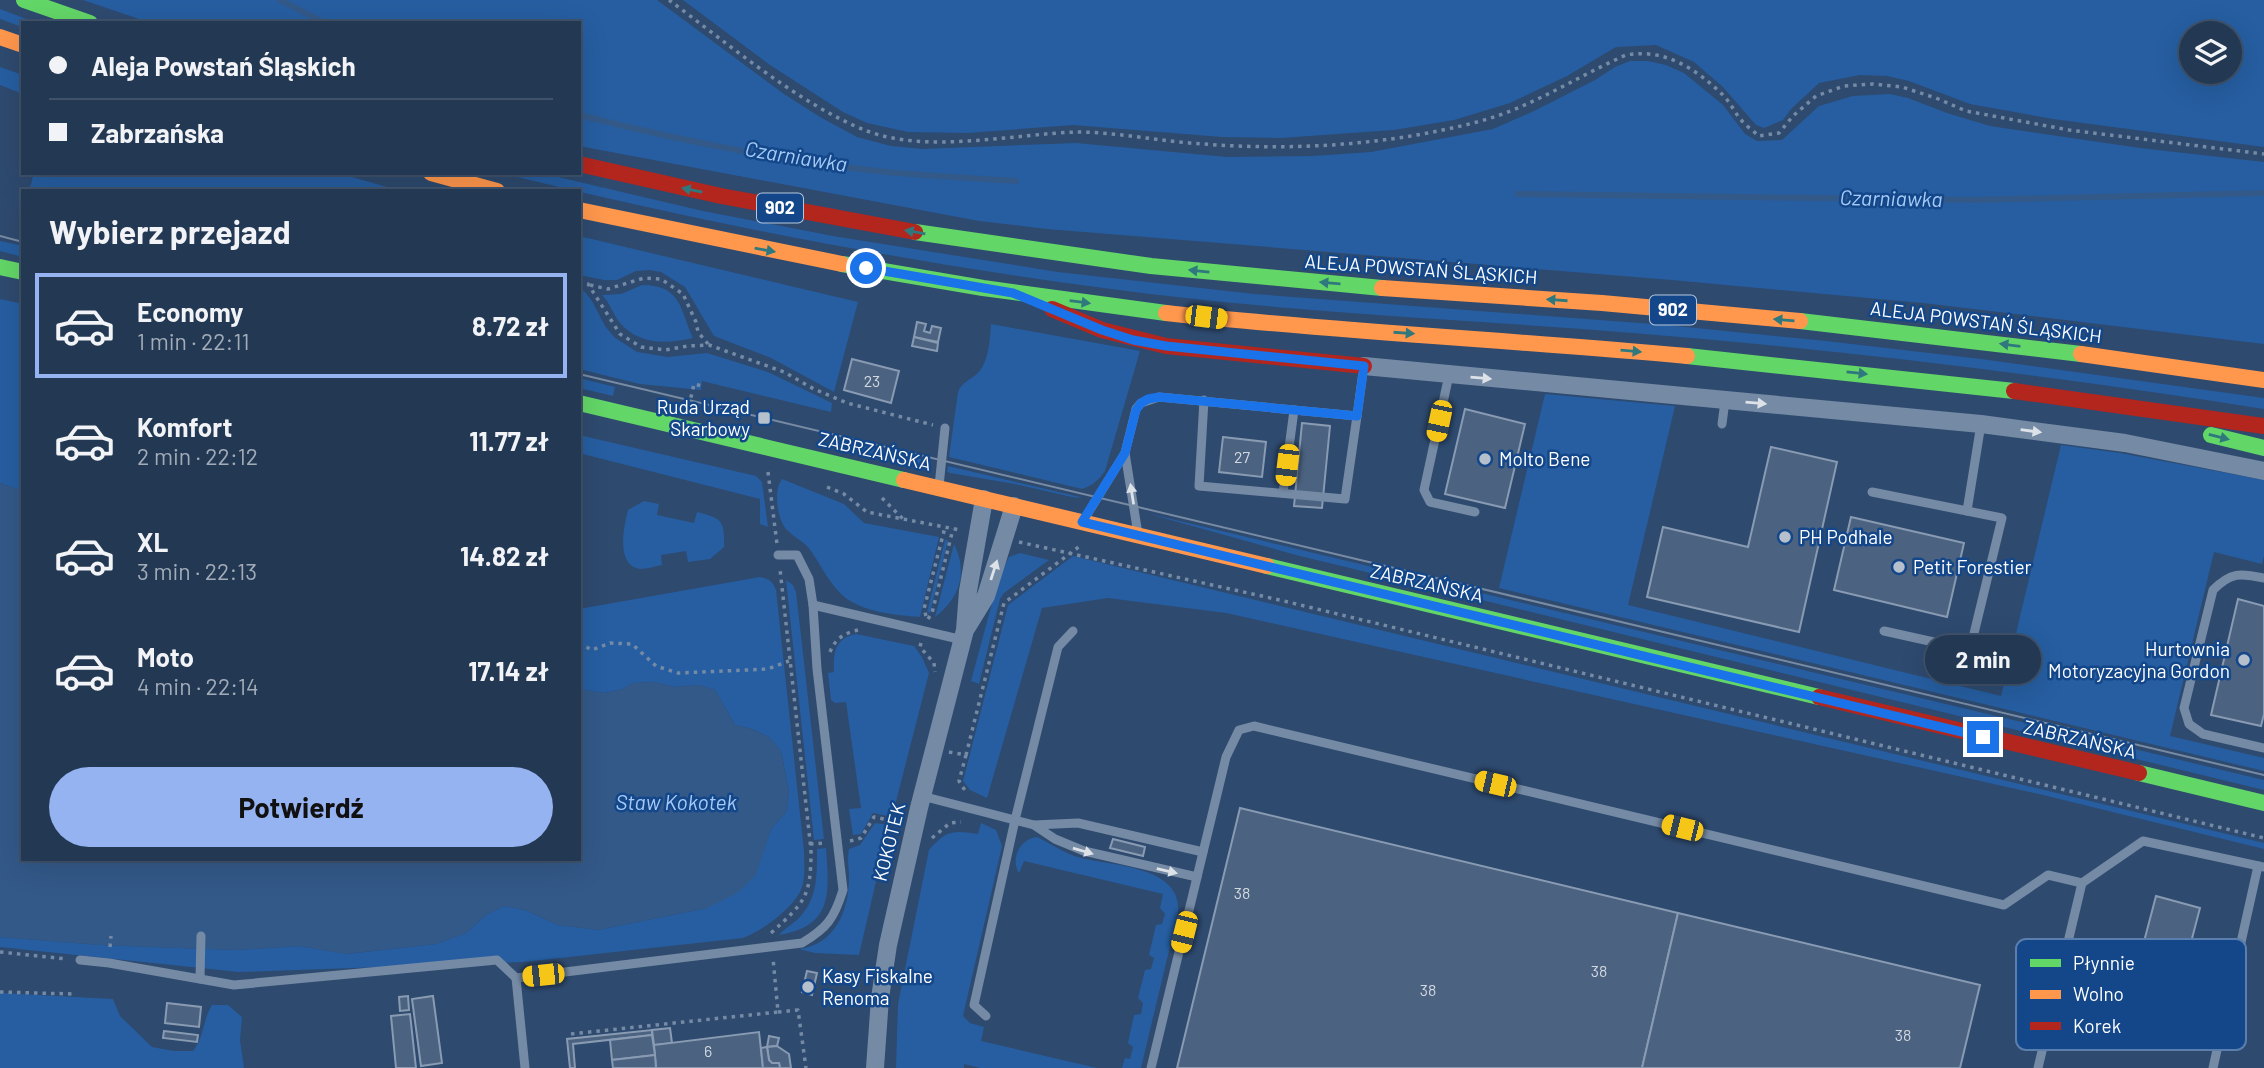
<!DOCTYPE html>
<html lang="pl">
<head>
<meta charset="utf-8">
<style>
	body { margin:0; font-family:Barlow,sans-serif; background:#2e435d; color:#f1f3f6; height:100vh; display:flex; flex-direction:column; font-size:26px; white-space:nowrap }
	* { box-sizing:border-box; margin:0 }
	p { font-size:23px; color:#a2acb8 }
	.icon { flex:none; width:38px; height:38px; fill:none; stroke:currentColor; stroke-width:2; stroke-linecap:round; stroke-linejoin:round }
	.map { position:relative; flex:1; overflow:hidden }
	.drawer { position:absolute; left:21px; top:189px; width:560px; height:672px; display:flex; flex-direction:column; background:#223853; border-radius:0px; box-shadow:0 7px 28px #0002,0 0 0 2px #3f526a }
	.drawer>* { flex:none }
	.top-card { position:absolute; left:21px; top:21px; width:560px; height:154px; border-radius:0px; box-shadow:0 7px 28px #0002,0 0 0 2px #3f526a; display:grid; align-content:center; height:154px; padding:0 28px; background:#223853 }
	.buttons { position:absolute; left:2179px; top:21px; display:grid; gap:14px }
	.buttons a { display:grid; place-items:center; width:63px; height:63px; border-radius:50%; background:#223853; box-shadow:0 7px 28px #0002,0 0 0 2px #3f526a; font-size:35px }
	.end { position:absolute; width:32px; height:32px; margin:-16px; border:9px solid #1a73e8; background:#fff; box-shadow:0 0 0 4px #fff }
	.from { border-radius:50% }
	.bubble { position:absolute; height:49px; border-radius:24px; background:#223853; box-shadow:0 7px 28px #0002,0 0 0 2px #3f526a; font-size:23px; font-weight:700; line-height:49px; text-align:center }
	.car { position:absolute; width:21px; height:42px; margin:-21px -10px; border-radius:9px; box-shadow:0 0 5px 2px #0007; background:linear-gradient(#f5c518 24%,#345 0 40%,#f5c518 0 76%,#345 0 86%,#f5c518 0) }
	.top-card b { display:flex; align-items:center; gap:24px; height:66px; font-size:26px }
	.top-card b+b { border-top:2px solid #3f526a }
	.top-card i { width:18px; height:18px; background:#f1f3f6 }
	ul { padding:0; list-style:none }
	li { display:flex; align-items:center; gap:21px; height:105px; margin:0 14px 10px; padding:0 14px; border:4px solid transparent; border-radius:0px }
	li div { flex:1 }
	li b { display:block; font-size:26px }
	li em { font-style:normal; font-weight:700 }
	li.on { border-color:#95b2f1 }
	li>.icon { width:63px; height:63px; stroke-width:1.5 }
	h2 { padding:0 28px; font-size:32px; line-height:84px }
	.cta { display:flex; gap:14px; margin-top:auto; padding:14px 28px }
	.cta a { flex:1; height:80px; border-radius:42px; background:#95b2f1; color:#111; font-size:28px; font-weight:700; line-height:80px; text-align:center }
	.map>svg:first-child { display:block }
	.green { fill:#265ea1; fill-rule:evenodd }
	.water { fill:#335989 }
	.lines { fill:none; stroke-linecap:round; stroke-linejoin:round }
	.stream { stroke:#335989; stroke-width:6 }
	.building { fill:#4b6280; stroke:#899bb2; stroke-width:2 }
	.path { stroke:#758aa4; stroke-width:3.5; stroke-dasharray:3.5 5; stroke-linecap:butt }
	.lane { stroke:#758aa4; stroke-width:9 }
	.street { stroke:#758aa4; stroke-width:18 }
	.fast { stroke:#63d668; stroke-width:16 }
	.slow { stroke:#ff974d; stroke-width:16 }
	.jam { stroke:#b3261e; stroke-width:16 }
	.tram { stroke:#788ba3; stroke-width:2 }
	.oneway { fill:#2f797e }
	.oneway2 { fill:#dce2e8 }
	.route { stroke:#1a73e8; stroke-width:9 }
	.poi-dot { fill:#b6c0cd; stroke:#13478a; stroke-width:2.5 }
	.labels { text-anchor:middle; stroke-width:5; stroke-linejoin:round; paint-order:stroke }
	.number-label { font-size:16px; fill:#d2d8df }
	.shield { fill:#13478a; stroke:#b8c8dc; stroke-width:2 }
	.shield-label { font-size:18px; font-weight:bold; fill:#fff }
	.street-label { font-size:19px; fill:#fff; stroke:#13478a }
	.poi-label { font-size:19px; fill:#fff; stroke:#13478a; text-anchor:start }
	.water-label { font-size:21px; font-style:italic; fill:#a6cbf7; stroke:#13478a }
	.key { fill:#13478a; stroke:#5a7ead; stroke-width:2 }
	.key-label { font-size:19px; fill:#fff }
</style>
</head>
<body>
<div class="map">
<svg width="2264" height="1068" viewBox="0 0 2264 1068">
	<rect width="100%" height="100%" fill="#2e4a6f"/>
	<g class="green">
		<path d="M83,0H657L784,94L820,117L857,137L891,146L923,149L1076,143L1227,157L1313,156L1371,152L1493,129L1534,111L1595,80L1615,67L1630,61H1648L1666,65L1684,73L1723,105L1745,134L1757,141L1782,140L1819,106L1853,96L1890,94L1908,98L1947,113L1990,126L2140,148L2264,162V344L1923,303L1672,280L1047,229L979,221L579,146V23H151Z"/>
		<path d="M683,0H2264V147L2053,119L1970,104L1909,81L1887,76L1860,75L1819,83L1791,109L1783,120L1764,128L1756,125L1723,87L1694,62L1656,45L1616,47L1567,76L1510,103L1454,120L1394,130L1281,138L1222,137L1073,125L968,133L908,132L867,123L843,112L770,65ZM2191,33H2230V72H2191Z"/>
		<path d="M0,9L37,23H23L22,27L0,19Z"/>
		<path d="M0,67L23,75V94L0,85Z"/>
		<path d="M34,173H338L401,191H29Z"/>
		<path d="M501,173H541L703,211L833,236L1058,272L1254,294L1666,325L1826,341L1981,359L2264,398V409C2055,376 1844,350 1633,333C1487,321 1341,315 1195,299C961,273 728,229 501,173Z"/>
		<path d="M579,236L858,302L834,392L771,358L714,336L685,287L661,272L649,270L636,271L617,280H604L579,275Z"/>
		<path d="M0,241L23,246V257L0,251Z"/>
		<path d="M642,285C682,285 680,310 693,338C666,344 639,345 620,323C613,314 610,303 602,295L621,294Z"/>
		<path d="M579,289L585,292L592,301L605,326L614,337L637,352L668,357L707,353L768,372L832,403L831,412L702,381L701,390L640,384L579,369Z"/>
		<path d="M0,299L23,304V491L0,483Z"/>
		<path d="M991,324L1140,351L1105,471C1098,481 1093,485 1082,489L949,457L958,392C962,382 970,380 978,373C989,361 990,339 991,324Z"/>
		<path d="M579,378L615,387L613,396L579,388Z"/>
		<path d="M1545,394L1675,406L1628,605L2001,696L2061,445L2120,453L2264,480V556L2262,564L2214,552L2170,736L2264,758V771L1499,588Z"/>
		<path d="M579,435L756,476L762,482L768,527L760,524V499L579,453Z"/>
		<path d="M834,439L932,462L923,468L832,447Z"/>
		<path d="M948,466L1080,497L1082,498L1072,497L1015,484L950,473L947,472Z"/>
		<path d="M782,479L844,504L864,523L939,537L920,617C895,615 869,613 847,599C830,586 823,568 811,551C805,542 795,538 787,530C777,520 773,490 782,479Z"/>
		<path d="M644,501L659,504L657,515L694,523L697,512C722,518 725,521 724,547L710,559L688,562L686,551L661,555L662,565C656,566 647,569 640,569C615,565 624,526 628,510Z"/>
		<path d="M1146,513L2264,780V790L1296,555Z"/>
		<path d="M945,540H948L930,613L927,612Z"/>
		<path d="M954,544C968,572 960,598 935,617Z"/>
		<path d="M1020,553L1049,560L1004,593L1000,599L979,684L971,681L999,577L1009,557Z"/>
		<path d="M1073,556L2264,843V849L2043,795L1226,613L1108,598L1042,608L987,798L970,790L963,781L1008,605Z"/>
		<path d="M760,577C769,579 773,581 776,590L804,851C804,864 806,878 801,890C793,908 761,932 743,938L523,962L239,972L0,947V937L101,945L234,950L300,946L346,954L436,944L466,933L486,915L504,906L525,910L558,925L598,930L707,908L755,875L771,829L787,811L789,792L781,751L769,737L752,729L735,725L715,690L699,685L674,687L654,682L633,683L623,689L604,693L579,689V609Z"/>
		<path d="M786,580L793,585L796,592L824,839L814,840Z"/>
		<path d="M856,634L914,646L922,657L929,673L892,817L873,813L861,834L853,835L849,809L861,808L846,702L835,703L831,700L828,673L834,672C833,653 835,638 856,634Z"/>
		<path d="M875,823L889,825L859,955L815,953L799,949C835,945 849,910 849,878C849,868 847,859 849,849L860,845Z"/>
		<path d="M981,823L996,830L1002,846L963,1016L970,1023L984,1027L981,1041L1097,1068H980L964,1064V1068H896L898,1004L929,850C946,830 953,830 978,834Z"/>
		<path d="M1037,837C1052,844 1065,854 1081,858C1113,866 1183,866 1178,913L1141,1068H1122L1125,1058L1130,1059L1133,1047L1128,1043L1134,1015L1141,1014L1143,1003L1138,998L1145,970L1151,969L1154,958L1149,955L1156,925L1162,924L1165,914L1160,908L1163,894L1024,861L1019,873C1010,859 1020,839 1037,837Z"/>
		<path d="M826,848C829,892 834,926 779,935C784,929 791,925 797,920C818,900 817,875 817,849Z"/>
		<path d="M0,993L113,999L120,1016L152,1047L174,1051H193C204,1038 203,1019 212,1005H228L242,1017L240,1040L244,1068H0Z"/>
	</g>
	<path class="water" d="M0,483L23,491V859H579V689L604,693L623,689L633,683L654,682L674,687L699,685L715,690L735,725L752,729L769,737L781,751L789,793L787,811L771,829L756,875L737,893L707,908L598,930L558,925L525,910L504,906L486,915L466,933L436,944L345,954L300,946L234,950L101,945L0,937Z"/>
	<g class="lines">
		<g class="stream">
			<path d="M280,0L325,23"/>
			<path d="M579,115C677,140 777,160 878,171C923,176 970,178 1016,181"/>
			<path d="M1518,194L1973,200L2264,193"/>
		</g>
	</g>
	<g class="building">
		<path d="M917,322L926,324L924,331L930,333L932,326L941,328L938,342L914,337Z"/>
		<path d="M914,337L938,343L937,351L912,346Z"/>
		<path d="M852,359L899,371L891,403L844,390Z"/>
		<path d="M1465,409L1525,424L1505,508L1445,494Z"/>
		<path d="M1302,423L1330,426L1322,508L1294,506Z"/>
		<path d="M1223,437L1266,442L1262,477L1219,472Z"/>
		<path d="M1771,447L1837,462L1799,632L1647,597L1663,527L1748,547Z"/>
		<path d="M1851,517L1964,543L1947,617L1834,590Z"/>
		<path d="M2238,599L2264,606V714L2261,726L2211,715Z"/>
		<path d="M1240,808L1678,913L1642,1068H1177Z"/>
		<path d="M1113,839L1145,847L1143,856L1110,848Z"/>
		<path d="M2156,896L2200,908L2189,950L2197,952L2193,967L2141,953Z"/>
		<path d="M1678,913L1980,985L1960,1068H1642Z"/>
		<path d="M807,971L817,973L812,995L802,992Z"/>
		<path d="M408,996L409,1010L400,1011L399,997Z"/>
		<path d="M433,996L442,1063L421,1066L412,999Z"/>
		<path d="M167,1003L201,1007L199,1027L165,1023Z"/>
		<path d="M410,1014L416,1068H396L391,1016Z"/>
		<path d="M670,1028L672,1043L654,1045L652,1030Z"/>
		<path d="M652,1030V1035L573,1044L575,1068H570L567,1039Z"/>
		<path d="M164,1031L198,1035L197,1042L163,1038Z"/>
		<path d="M759,1032L763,1068H656L654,1045Z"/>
		<path d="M652,1035L655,1055L612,1060L610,1040Z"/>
		<path d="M769,1036L779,1038L777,1046L767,1047Z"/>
		<path d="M777,1046L789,1054L791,1068H780L779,1063H772L769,1060L767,1047Z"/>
		<path d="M767,1047L769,1060L772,1063H779L780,1068H763L761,1048Z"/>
		<path d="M655,1055L656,1068H613L612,1060Z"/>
	</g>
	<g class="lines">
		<g class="path">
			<path d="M669,0C727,43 800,105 867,131C928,154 1013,134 1077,132C1118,132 1163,142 1204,144C1294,151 1389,145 1477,122C1531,108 1576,77 1626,55C1665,48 1696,69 1723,95C1731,103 1735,114 1743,122C1748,127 1754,132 1759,136L1779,133L1793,116L1816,96L1844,86L1873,84L1902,87L1936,98L1966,111L2069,130L2264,154"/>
			<path d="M579,281L588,284L620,334L641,347L665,350L688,346L709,345L784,372L814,389L847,403L933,425"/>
			<path d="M590,285L608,289L644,278L661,279L683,294L696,322L698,332L708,344"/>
			<path d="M689,406L694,384L702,386"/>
			<path d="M768,472L777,544"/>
			<path d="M827,487L844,494L867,512L960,530"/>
			<path d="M882,498L904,520"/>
			<path d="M1019,542L1284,601L2264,838"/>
			<path d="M926,616L924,609L945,527"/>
			<path d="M928,619L932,613L953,529"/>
			<path d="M579,643L592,650L610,643L632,644L656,666L678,673L768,669L789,661"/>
			<path d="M921,643L920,647L934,663L935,672"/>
			<path d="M830,652C835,639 844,633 858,630"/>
			<path d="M949,752L966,755L1004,603L1080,546"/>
			<path d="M966,755L959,781L966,792"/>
			<path d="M932,838L950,823L961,822"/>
			<path d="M850,841L861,838L874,817L898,822"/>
			<path d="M810,844L825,843"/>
			<path d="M771,933C805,902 811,897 811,850L780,569"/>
			<path d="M110,947L111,936"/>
			<path d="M0,952L67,959"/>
			<path d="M0,992L74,994"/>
			<path d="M778,1012L798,1010L806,1068"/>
			<path d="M571,1034L778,1012L773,958"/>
		</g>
		<g class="lane">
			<path d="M1449,375L1424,490L1430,502L1475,512"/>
			<path d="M1204,400L1199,486L1345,499L1357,416"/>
			<path d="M1722,424L1725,401"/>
			<path d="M1125,453L1138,534"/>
			<path d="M939,486L945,428"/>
			<path d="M1872,492L1967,511L1981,424"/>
			<path d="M1283,493L1294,410"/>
			<path d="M1083,521L1125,453L1136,409L1141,403L1159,397L1357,416L1363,372"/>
			<path d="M778,555H797L809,579L813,605L963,640"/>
			<path d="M2264,578C2240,573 2231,572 2213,590L2184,708L2189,724L2203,734L2264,748"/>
			<path d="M1884,631L1970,650L2002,518L1967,511"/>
			<path d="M922,796L1034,825L1055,839L1084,851L1197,877"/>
			<path d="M1034,825L1078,823L1203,852"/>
			<path d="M80,960L109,963L234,985L497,960L516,978L802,943C827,928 834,919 843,890L817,669L813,605"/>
			<path d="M516,978L525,1068"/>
			<path d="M200,979L201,936"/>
			<path d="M986,1016L974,1005L1015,820L1058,647L1073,631"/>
			<path d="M1151,1068L1226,757L1239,730L1254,726L2004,905L2048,875L2082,883"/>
			<path d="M2038,1068L2082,883L2143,841L2264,867"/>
			<path d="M2213,1068L2258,866"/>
		</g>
		<g class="street">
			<path d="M1364,366L1981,424L2125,443L2264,471"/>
			<path d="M967,627L986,596L1014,506"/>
			<path d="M875,1068L880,998L888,945L919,808L965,630L968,591L984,499"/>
		</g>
		<g class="fast">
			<path d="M24,0L90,23"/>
			<path d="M915,232L1151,266L1382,288"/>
			<path d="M842,264L983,288L1166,313"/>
			<path d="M0,267L23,272"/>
			<path d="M1800,321L2081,354"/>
			<path d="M1687,356L2014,391"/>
			<path d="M579,403L904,480"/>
			<path d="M2211,435L2264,448"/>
			<path d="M1267,566L1819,697"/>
			<path d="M2139,773L2264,803"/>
		</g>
		<g class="slow">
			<path d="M0,37L23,45"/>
			<path d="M431,173L497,191"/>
			<path d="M579,210L842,264"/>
			<path d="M1382,288L1602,303L1800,321"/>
			<path d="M1166,313C1339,332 1514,340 1687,356"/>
			<path d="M2081,354L2264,380"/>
			<path d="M904,480L1267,566"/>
		</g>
		<g class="jam">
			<path d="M579,164L721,196L915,232"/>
			<path d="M1052,309L1102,330L1166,346L1364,366"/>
			<path d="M2014,391L2264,426"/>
			<path d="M1819,697L2139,773"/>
		</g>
		<g class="tram">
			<path d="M0,236L23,242"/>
			<path d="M579,374L2264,775"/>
		</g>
	</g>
	<defs><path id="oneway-solid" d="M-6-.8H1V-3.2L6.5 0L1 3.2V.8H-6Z" transform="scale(1.75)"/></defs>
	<g class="oneway">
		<use href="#oneway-solid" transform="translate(692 190) rotate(-168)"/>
		<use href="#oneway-solid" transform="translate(915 232) rotate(-170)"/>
		<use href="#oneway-solid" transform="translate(765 250) rotate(10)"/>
		<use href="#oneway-solid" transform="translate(1199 271) rotate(-174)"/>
		<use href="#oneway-solid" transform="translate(1330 283) rotate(-175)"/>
		<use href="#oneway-solid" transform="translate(1557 300) rotate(-176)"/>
		<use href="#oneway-solid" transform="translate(1080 302) rotate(7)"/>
		<use href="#oneway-solid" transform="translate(1784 320) rotate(-175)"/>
		<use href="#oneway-solid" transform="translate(1404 333) rotate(4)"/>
		<use href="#oneway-solid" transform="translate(2010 345) rotate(-173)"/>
		<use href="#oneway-solid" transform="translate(1631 351) rotate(5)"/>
		<use href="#oneway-solid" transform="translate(1857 373) rotate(6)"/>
		<use href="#oneway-solid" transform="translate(2219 437) rotate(14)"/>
	</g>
	<g class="oneway2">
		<use href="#oneway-solid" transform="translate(1481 378) rotate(5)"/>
		<use href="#oneway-solid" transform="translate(1756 403) rotate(5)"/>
		<use href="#oneway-solid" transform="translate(2031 431) rotate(8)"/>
		<use href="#oneway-solid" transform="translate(1132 494) rotate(-99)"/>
		<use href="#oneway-solid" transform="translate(994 570) rotate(-72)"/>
		<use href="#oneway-solid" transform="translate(1083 851) rotate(16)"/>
		<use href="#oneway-solid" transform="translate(1167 871) rotate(13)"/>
	</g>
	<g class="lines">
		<path class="route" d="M866,268L1013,293L1102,330L1133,340L1166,346L1364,366L1357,416L1159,397L1148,399L1141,403L1136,410L1125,453L1082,522L1983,737"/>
	</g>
	<g class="poi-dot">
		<rect x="757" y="411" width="14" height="14" rx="3.5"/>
		<circle cx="1485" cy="459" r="7"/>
		<circle cx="1785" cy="537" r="7"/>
		<circle cx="1899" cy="567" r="7"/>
		<circle cx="2244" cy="660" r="7"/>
		<circle cx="808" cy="987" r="7"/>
	</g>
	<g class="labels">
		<g class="number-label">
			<text x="872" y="387">23</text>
			<text x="1242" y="463">27</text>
			<text x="1242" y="899">38</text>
			<text x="1599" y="977">38</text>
			<text x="1428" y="996">38</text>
			<text x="1903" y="1041">38</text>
			<text x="708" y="1057">6</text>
		</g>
		<g class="shield">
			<rect x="757" y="193.5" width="46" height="29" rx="5"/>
			<rect x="1650" y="295.5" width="46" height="29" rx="5"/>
		</g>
		<g class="shield-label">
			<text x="780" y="214">902</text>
			<text x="1673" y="316">902</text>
		</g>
		<g class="street-label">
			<text transform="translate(1421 269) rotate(4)" y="7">ALEJA POWSTAŃ ŚLĄSKICH</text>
			<text transform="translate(1986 322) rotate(7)" y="7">ALEJA POWSTAŃ ŚLĄSKICH</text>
			<text transform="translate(875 451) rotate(13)" y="7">ZABRZAŃSKA</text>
			<text transform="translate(1427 583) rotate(13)" y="7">ZABRZAŃSKA</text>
			<text transform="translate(2080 739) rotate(13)" y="7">ZABRZAŃSKA</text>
			<text transform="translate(889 842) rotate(-76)" y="7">KOKOTEK</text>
		</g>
		<g class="poi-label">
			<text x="750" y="414" text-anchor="end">Ruda Urząd<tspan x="750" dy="22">Skarbowy</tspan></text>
			<text x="1499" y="466">Molto Bene</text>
			<text x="1799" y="544">PH Podhale</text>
			<text x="1913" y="574">Petit Forestier</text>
			<text x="2230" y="656" text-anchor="end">Hurtownia<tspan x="2230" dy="22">Motoryzacyjna Gordon</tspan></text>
			<text x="822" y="983">Kasy Fiskalne<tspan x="822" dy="22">Renoma</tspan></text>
		</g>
		<g class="water-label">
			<text transform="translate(796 157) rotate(9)" y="7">Czarniawka</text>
			<text transform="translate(1891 199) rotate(1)" y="7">Czarniawka</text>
			<text x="676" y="810">Staw Kokotek</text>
		</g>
	</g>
	<rect x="2016" y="939" width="230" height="111" rx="10" class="key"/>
	<rect x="2030" y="959" width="31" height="8" fill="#63d668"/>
	<rect x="2030" y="990" width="31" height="9" fill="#ff974d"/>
	<rect x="2030" y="1022" width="31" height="8" fill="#b3261e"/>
	<g class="key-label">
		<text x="2073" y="970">Płynnie</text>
		<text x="2073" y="1001">Wolno</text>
		<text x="2073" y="1033">Korek</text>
	</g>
</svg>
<div class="buttons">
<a><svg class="icon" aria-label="layers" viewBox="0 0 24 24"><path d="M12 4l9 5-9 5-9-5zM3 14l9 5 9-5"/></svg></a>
</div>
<i class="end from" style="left:866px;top:268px"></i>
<i class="end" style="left:1983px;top:737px"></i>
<div class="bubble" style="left:1925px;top:635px;width:116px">2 min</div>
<i class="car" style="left:1206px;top:317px;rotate:97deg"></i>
<i class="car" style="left:1439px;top:421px;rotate:192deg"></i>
<i class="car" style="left:1287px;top:465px;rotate:187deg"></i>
<i class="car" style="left:1495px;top:784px;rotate:283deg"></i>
<i class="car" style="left:1682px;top:828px;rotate:284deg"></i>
<i class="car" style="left:1184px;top:932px;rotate:194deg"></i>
<i class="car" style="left:543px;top:975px;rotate:264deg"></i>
<div class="top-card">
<b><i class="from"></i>Aleja Powstań Śląskich</b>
<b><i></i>Zabrzańska</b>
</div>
<section class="drawer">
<h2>Wybierz przejazd</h2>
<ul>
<li class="on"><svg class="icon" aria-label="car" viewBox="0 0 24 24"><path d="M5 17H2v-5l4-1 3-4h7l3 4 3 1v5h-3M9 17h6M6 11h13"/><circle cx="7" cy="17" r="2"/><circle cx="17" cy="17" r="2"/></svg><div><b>Economy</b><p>1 min · 22:11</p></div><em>8.72 zł</em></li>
<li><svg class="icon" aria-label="car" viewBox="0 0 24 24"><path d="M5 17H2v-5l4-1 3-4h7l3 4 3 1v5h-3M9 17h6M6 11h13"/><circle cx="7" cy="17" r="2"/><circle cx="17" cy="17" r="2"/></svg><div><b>Komfort</b><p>2 min · 22:12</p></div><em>11.77 zł</em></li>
<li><svg class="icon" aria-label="car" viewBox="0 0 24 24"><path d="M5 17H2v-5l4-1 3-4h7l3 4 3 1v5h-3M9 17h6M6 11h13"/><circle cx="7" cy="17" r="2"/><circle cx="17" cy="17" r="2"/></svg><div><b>XL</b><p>3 min · 22:13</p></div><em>14.82 zł</em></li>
<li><svg class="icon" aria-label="car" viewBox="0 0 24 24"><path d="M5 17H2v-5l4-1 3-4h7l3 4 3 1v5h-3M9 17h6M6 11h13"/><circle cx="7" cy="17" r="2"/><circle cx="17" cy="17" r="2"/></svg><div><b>Moto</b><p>4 min · 22:14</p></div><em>17.14 zł</em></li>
</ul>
<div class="cta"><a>Potwierdź</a></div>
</section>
</div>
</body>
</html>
